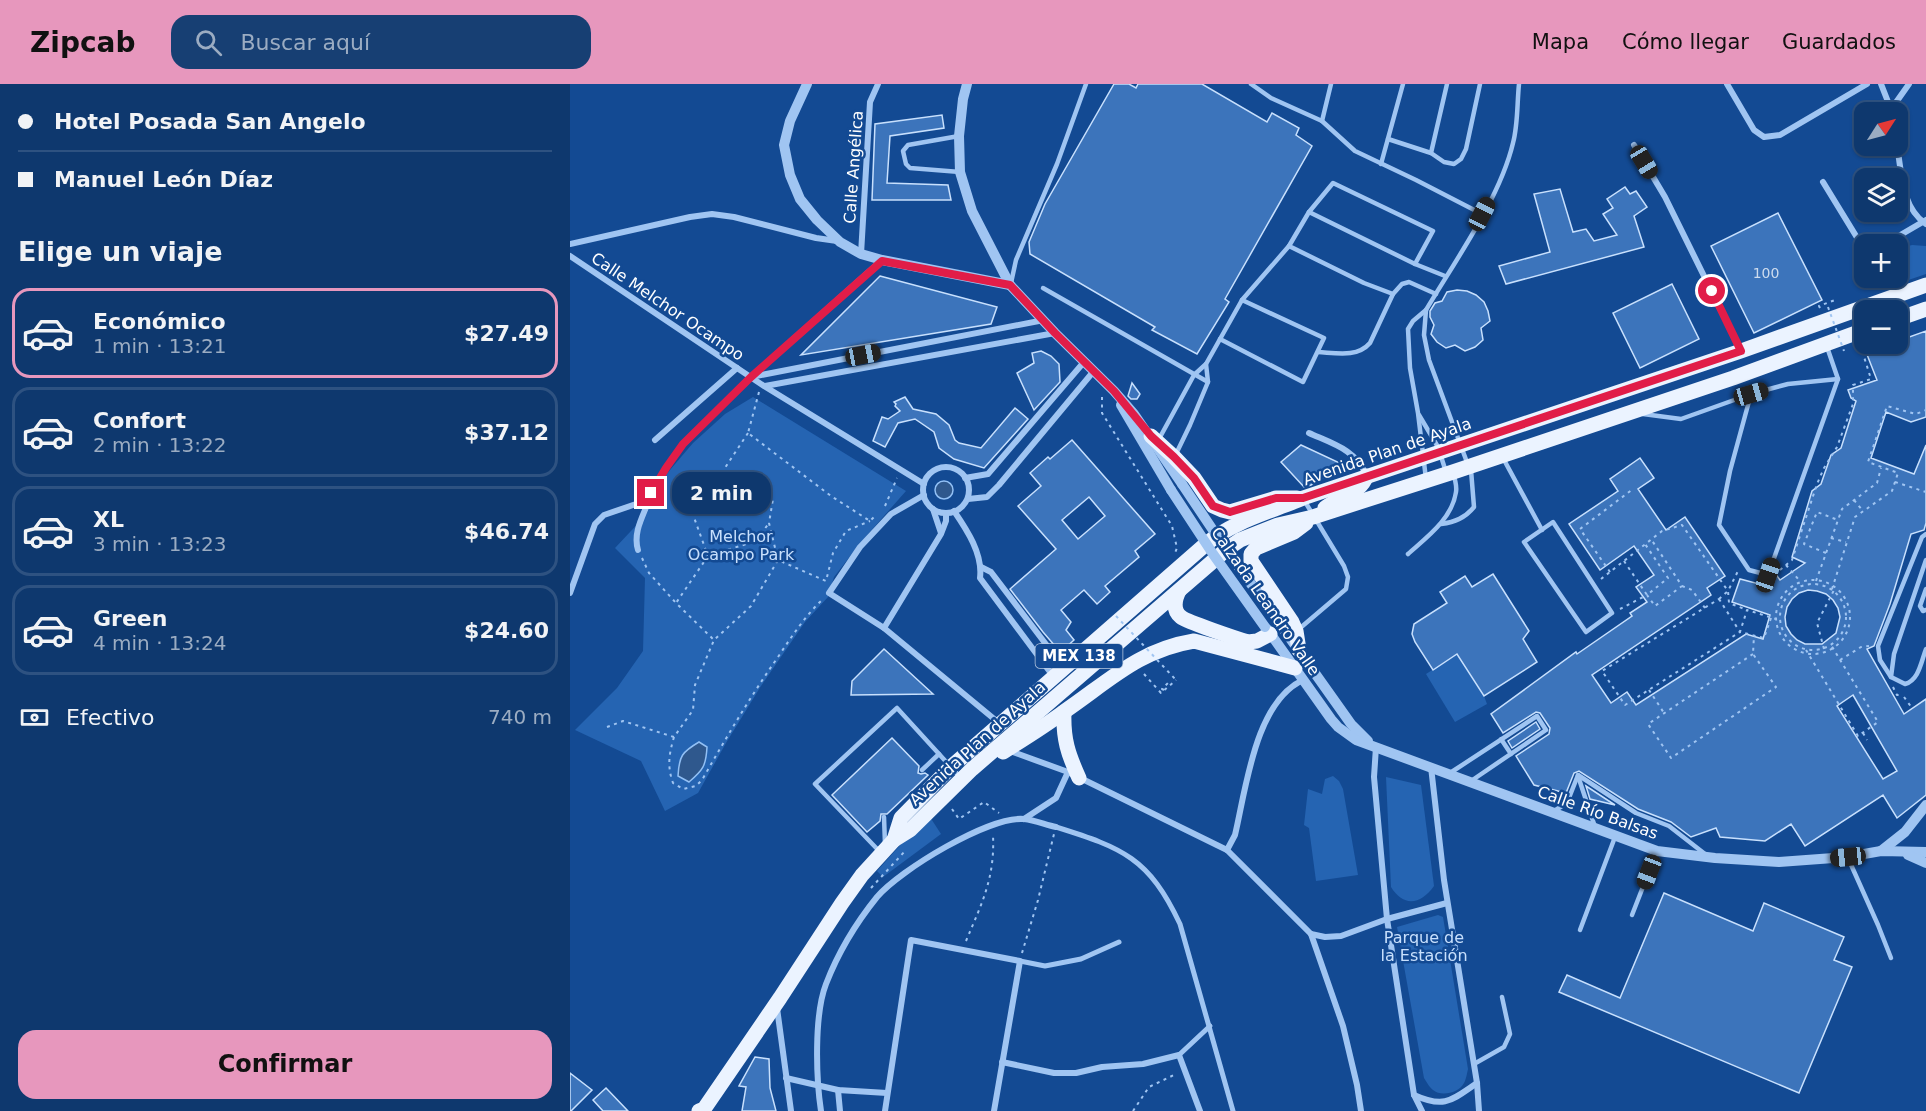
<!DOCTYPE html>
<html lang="es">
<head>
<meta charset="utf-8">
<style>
	body { margin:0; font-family:"DejaVu Sans",sans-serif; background:#173f73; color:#f1f3f6; height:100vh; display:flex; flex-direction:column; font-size:22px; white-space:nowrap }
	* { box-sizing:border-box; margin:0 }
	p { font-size:20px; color:#9bacc2 }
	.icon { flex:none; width:33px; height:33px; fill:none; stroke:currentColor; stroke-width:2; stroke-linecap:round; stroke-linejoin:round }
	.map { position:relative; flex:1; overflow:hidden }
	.panel { display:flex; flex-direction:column; background:#0e386e; width:570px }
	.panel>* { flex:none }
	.hud { display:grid; align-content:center; height:132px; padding:0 18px; background:#0e386e }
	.needle { width:39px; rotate:54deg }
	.fabs { position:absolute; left:1284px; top:18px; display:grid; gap:12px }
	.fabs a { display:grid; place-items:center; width:54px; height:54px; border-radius:12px; background:#0e386e; box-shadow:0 2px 4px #0004,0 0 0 2px #2e5281; font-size:30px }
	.end { position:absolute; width:27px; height:27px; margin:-14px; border:8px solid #e11d48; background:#fff; box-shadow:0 0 0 3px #fff }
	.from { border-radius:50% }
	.bubble { position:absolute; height:42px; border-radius:18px; background:#0e386e; box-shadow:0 2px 4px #0004,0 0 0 2px #2e5281; font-size:20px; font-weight:600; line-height:42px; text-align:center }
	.car { position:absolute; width:18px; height:36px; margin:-18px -9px; border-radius:8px; box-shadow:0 0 4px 2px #0007; background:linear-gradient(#222 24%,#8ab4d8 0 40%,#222 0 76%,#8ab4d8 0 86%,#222 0) }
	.hud b { display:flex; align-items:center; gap:21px; height:57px; font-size:22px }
	.hud b+b { border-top:2px solid #2e5281 }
	.hud i { width:15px; height:15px; background:#f1f3f6 }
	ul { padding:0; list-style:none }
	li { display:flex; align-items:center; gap:18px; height:90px; margin:0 12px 9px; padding:0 6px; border:3px solid #2e5281; border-radius:18px }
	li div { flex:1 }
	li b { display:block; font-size:22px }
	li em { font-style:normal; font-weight:600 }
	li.on { border-color:#e797bd }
	li>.icon { width:54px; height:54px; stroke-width:1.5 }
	h2 { padding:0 18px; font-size:27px; line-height:72px }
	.pay { display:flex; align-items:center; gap:15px; height:66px; padding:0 18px; font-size:22px }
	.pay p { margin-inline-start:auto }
	.button { display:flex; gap:12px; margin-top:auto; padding:12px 18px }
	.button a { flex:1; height:69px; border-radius:18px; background:#e797bd; color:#111; font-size:24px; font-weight:600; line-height:69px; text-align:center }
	header { display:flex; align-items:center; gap:36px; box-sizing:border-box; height:84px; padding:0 30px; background:#e797bd; color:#111 }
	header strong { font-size:28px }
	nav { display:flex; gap:33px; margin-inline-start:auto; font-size:21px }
	.search { width:420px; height:54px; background:#173f73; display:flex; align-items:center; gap:15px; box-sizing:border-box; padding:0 21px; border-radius:18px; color:#9bacc2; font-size:22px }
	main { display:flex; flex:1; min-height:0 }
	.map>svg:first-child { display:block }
	.green { fill:#2564b2 }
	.water { fill:#2f588d; stroke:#92c0f5; stroke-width:1.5 }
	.building { fill:#3c74bb; stroke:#c8e0fd; stroke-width:1.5; fill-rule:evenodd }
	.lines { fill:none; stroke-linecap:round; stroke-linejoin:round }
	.path { stroke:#a0c5f2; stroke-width:2; stroke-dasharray:3 4.5; stroke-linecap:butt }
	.service { stroke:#a0c5f2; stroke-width:4.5 }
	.pedestrian { stroke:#a0c5f2; stroke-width:5 }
	.minor { stroke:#a0c5f2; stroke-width:6 }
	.tertiary { stroke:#a0c5f2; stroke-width:10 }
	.primary { stroke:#ebf3ff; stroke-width:15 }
	.path-bridge { stroke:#a0c5f2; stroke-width:2; stroke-dasharray:3 4.5; stroke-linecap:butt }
	.tertiary-bridge { stroke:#a0c5f2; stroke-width:10 }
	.route { stroke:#e11d48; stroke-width:8 }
	.labels { text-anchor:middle; stroke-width:5; stroke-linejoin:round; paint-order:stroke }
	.number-label { font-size:14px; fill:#cedcee }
	.shield { fill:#134a93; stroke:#b8c9df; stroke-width:1.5 }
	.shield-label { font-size:15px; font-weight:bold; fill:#fff }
	.street-label { font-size:16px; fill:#fff; stroke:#134a93 }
	.park-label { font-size:16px; fill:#c8e0fd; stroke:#134a93 }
</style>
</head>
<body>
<header>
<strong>Zipcab</strong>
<div class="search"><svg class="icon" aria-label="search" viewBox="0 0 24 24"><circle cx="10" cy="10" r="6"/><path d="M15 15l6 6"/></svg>Buscar aquí</div>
<nav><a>Mapa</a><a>Cómo llegar</a><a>Guardados</a></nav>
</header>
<main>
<section class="panel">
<div class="hud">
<b><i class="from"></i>Hotel Posada San Angelo</b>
<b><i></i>Manuel León Díaz</b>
</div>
<h2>Elige un viaje</h2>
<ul>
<li class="on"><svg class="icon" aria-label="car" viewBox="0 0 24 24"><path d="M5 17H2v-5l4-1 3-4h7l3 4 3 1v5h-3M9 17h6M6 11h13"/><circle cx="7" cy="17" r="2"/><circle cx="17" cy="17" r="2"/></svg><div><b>Económico</b><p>1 min · 13:21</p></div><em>$27.49</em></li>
<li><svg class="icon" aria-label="car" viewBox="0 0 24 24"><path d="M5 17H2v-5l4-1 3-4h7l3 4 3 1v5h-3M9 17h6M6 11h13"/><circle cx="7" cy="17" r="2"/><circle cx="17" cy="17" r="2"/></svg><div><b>Confort</b><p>2 min · 13:22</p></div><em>$37.12</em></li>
<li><svg class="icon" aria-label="car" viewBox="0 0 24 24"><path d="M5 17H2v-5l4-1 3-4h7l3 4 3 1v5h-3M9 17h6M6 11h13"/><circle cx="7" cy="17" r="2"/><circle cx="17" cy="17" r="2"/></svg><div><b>XL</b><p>3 min · 13:23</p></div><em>$46.74</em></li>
<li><svg class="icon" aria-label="car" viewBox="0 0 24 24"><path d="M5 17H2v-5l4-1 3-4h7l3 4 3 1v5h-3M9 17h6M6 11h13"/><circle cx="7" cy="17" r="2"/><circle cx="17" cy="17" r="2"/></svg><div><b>Green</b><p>4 min · 13:24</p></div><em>$24.60</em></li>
</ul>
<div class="pay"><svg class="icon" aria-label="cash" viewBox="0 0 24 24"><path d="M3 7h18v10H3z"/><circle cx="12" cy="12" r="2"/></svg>Efectivo<p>740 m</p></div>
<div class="button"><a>Confirmar</a></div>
</section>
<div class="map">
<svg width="1356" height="1027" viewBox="0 0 1356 1027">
	<rect width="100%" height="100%" fill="#134a93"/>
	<g class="green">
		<path d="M1342,161L1356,162V190L1309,206L1310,194H1328V165Z"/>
		<path d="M183,313L336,407L291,458L264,493L258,513L235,538L191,602L156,659L128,709L95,727L71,677L5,646L47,604L73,567L75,494L45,464L76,431L94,393L123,359L155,330Z"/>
		<path d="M887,570L914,612L917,620L885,638L856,590Z"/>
		<path d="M763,692L769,697L773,705L788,791L746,797L739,744L734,741L738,705L752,710L755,695Z"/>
		<path d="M816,693L851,701L864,802C851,820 834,824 821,803Z"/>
		<path d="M358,730L371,750L313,793L307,787Z"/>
		<path d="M868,831L873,833L898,985C897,989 896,996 894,999C889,1009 871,1013 863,1006C859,1003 856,997 854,994L827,843Z"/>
	</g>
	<g class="water">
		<circle cx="374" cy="406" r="9"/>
		<path d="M129,658L137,663C136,682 133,686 119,698L108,692C109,672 112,668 129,658Z"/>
	</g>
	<g class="building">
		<path d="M544,0H559L566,4L568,0H632L697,38L702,29L729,44L726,51L742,62L655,215L659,218L627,270L582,246L585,243L460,170L459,158L475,120Z"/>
		<path d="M372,31L374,44L320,52L317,99L378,101L381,116H302L305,40Z"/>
		<path d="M1055,103L1060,110L1066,107L1077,123L1064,132L1074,163L936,200L929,182L980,168L964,110L990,105L1003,148L1016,145L1024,157L1047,151L1033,130L1043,124L1037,115Z"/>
		<path d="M1208,129L1252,216L1184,249L1141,162Z"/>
		<path d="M310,192L427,223L421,240L231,271Z"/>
		<path d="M1102,200L1129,255L1070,284L1043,229Z"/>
		<path d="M887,206L897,207L906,211L914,218L918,227L920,237L911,244L913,256L905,263L895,267L885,261L876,264L867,258L861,250L864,241L860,233V227L865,219L872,217L877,208Z"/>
		<path d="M1356,247V333L1341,338L1316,328L1301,374L1344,390L1356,361V439L1354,446L1341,450L1320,520L1304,562L1297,565L1334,630L1356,615V711L1327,734L1313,711L1235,762L1221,740L1195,757L1150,753L1146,744L1121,753L1101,738L1068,725L1009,687L1004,689L996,709L964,701L946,672L979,650L980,644L970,629L966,628L933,649L921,630L1006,568L1007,570L1062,532L1060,529L1077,518L1066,503L1084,491L1064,462L1030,486L999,440L1048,407L1040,395L1070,374L1084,394L1068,405L1096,446L1115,433L1155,492L1137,504L1141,511L1022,591L1041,619L1057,608L1066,621L1176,550L1193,555L1200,531L1162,518L1170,495L1189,500L1196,495H1201L1205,489L1210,496L1235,479L1222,473L1242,407L1251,400L1261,371L1271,364L1286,317L1281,314L1278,306L1307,296L1296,268L1320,260H1328V257ZM1238,506L1247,507L1256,510L1263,516L1268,524L1270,533L1266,549L1252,560H1235L1227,556L1221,550L1216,542L1215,533L1217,523L1222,515L1229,509ZM1283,611L1327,687L1313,695L1267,622Z"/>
		<path d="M471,267L481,272L489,280L490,298L464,326L447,289L464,279L462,269Z"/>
		<path d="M562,299L570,310L567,315H561L558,312Z"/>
		<path d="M335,313L343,325L366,330L379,341L385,356L389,359L411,364L445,324L458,335L414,384L384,375L369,364L364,348L345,335L328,339L315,363L303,357L312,333L318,335L330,327L325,322L326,320L324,318Z"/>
		<path d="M502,356L585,450L565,467L569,473L535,502L540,508L527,520L514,506L491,526L501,538L496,546L504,556L493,566L485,562L473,548L440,505L486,465L448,422L471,402L460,389L478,373L480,375ZM519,413L535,432L508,455L492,436Z"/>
		<path d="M731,361L774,381L741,401L734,403L711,378Z"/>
		<path d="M923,490L959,547L953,555L967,578L914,612L887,570L863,586L845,558L842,550L844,540L877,519L870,508L895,492L902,503Z"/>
		<path d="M314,565L363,610L281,611L282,597Z"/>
		<path d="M966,638L970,645L942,664L938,657Z"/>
		<path d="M322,654L349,682L348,689L351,690L355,689L358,691L317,730H311L310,737L297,748L262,711Z"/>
		<path d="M1016,702L1045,721L1020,715Z"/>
		<path d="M1094,809L1183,847L1194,819L1274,853L1264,876L1282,883L1229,1009L989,908L997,891L1050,914Z"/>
		<path d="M185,973L199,975L200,1004L206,1027H172L176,1003L169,1002Z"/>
		<path d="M0,989L22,1006L1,1027H0Z"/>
		<path d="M36,1004L58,1027H33L23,1016Z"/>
	</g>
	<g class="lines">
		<g class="path">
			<path d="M1250,224L1249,222L1265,216L1266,219"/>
			<path d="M189,308L178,349L261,412L300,437L305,432"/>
			<path d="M532,313V329L602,442L607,464L605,469"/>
			<path d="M178,349L149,393L122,428L138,472L186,457L199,439"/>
			<path d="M149,393L203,415L199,439L208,476"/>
			<path d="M1325,398L1356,408"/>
			<path d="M1284,416L1293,427"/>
			<path d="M315,422L327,394"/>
			<path d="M1261,454L1276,458"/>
			<path d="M1256,469L1234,460L1247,428L1268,436"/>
			<path d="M138,472L106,519L144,556"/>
			<path d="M72,474L79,489L106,519"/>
			<path d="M1054,477L1077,511L1098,494L1075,460"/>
			<path d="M1216,481L1230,497"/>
			<path d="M1210,486L1222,476L1247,400L1254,384L1267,363L1283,320V301L1301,295L1290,260"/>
			<path d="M1040,488L1010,445L1063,405"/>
			<path d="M1031,495L1092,447L1112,441L1158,507L1159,519L1177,526"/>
			<circle cx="1243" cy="533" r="37"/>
			<path d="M1246,497L1272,425L1307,399L1311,384"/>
			<circle cx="1243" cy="533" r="33"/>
			<path d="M1112,502L1122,506L1135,524"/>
			<path d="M1262,505L1285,433L1322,407L1328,389L1298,378L1317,322L1346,330L1356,326"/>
			<path d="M1149,515L1170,548L1055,621L1032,587Z"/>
			<path d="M1149,515L1158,507L1169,485"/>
			<path d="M1050,525L1077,511L1085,522L1112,502L1081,455"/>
			<path d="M1201,534L1194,554L1170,548L1177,526L1206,535"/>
			<path d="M1254,565L1247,539L1264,506"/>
			<path d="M1236,566L1288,652L1308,638L1261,561"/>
			<path d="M1183,570L1078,640L1101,674L1206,603L1183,570L1184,551"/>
			<path d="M1270,576L1291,563L1299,562"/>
			<path d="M574,590L591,609L606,596"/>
			<path d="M1323,603L1327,611H1333"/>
			<path d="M594,606L592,605L598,599L600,600"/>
			<path d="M1079,606L1094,629"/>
			<path d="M1334,613L1342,624"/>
			<path d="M37,643L53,637L104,653L123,626L125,601L144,556L181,522L208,476L256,497L263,469L276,447L300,437"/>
			<path d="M1293,649L1297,656"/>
			<path d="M104,653C99,670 97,682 103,699L113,705L126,702L132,696C156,654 180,613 208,573C222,552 235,532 253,515"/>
			<path d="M382,725L389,735L414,718L429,729"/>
			<path d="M301,804L336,766"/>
			<path d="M396,857C412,819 425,794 423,751"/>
			<path d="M452,869L468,816L484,750"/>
			<path d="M563,1027L579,1003L606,990"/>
		</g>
		<g class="service">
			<path d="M681,0L701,14L752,37L785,67L846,96L912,130"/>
			<path d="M877,0L861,69L874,78L884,80L891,75L896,65L910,0"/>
			<path d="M752,37L761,0"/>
			<path d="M389,52L338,61L333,67L336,80L340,84L390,88"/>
			<path d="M818,55L861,69"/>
			<path d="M811,80L833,0"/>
			<path d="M739,128L763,99L863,147L845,180"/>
			<path d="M441,199L446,176L487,80L516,0"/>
			<path d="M473,204L638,298"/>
			<path d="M866,210L839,198L832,200L823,210L794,199L719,162L739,128L845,180L875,192"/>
			<path d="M856,226L854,251L859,276L898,381"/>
			<path d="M650,255L733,298L754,254L672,216"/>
			<path d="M748,268C766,269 787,274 800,259L823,210"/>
			<path d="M1181,310L1160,387L1149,441L1179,486L1198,491L1268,295L1257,263"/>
			<path d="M1073,330L1111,335L1181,310L1218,300L1268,295"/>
			<path d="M849,331L868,363L876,388"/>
			<path d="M589,355L624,291L636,280L672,216L719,162"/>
			<path d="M606,370L620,341L638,298L636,280"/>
			<path d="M933,374L972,446"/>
			<path d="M856,395L848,329L840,284L838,245L843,237L856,226C885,177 930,114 943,59C948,41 947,19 949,0"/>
			<path d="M983,438L1042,529L1016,548L954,458Z"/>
			<path d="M871,440C885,438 895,434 904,423L901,386"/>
			<path d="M838,470C857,453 882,435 886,408C887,402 885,395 883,389"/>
			<path d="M1356,476L1324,570L1321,593L1335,600C1349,596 1351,578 1356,565"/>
			<path d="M1356,505L1350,522L1353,527L1356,526"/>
			<path d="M729,545L776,505L778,493L774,482L734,416"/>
			<path d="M1321,593L1310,576L1308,562L1352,453L1356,450"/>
			<path d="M931,655L941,670"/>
			<path d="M352,686L369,670L390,693"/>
			<path d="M880,689L967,632L976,646L901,697"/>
			<path d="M1008,691L1066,729L1099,742L1135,770"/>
			<path d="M1008,692L1025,743"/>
			<path d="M984,727L997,719L1008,691"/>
			<path d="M314,733L315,760"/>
			<path d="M310,768L245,700L327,624L369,670"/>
			<path d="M1278,774L1308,841L1321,874"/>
			<path d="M1062,831L1087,767"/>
			<path d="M1010,846L1045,753"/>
			<path d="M904,980L934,963L940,950L932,913"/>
		</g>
		<g class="pedestrian">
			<path d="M486,743C553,764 579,774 610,840L663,1027"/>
			<path d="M450,877L475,882L511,875L549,858"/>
			<path d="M609,971L640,942"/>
		</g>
		<g class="minor">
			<path d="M1157,0L1184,46L1194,53L1210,51L1297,0"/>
			<path d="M1311,0L1322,28"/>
			<path d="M1322,24L1339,0"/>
			<path d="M1064,61L1095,113L1171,267"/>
			<path d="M1327,62C1332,89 1331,123 1356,140"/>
			<path d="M1253,98L1294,165"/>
			<path d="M0,160L120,133L142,130L164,133L246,154L267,157"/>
			<path d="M1315,160L1356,136"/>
			<path d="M291,170L300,18L308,0"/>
			<path d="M0,172L194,302L354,400"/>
			<path d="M181,293L474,236"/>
			<path d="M195,302L485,249"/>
			<path d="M739,349C761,359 787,366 796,391"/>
			<path d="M85,356L167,284"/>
			<circle cx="376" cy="406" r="23"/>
			<path d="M395,394L418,390L514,278"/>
			<path d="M354,411L321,430L290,463L259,509L314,544L429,639"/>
			<path d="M398,415L417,413L429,401L523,288"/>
			<path d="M363,425L371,449"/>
			<path d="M384,427C397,446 413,470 410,494L483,592"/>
			<path d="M68,466C62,446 76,428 81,410"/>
			<path d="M411,483L421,488L494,584"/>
			<path d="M0,509L25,440L34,431L66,420L81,409L96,384L113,360L181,293L312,176"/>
			<path d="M314,544L371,450L376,437V429"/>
			<path d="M806,663L804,693L817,835L844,1011L852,1027"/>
			<path d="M440,667L498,688L657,766L741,850L773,942L787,1001L791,1027"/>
			<path d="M861,683L874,796L907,999L909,1027"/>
			<path d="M454,735L486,714L498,688"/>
			<path d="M657,766L665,751C676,705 685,618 733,596"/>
			<path d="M741,850L755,853L771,852L817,835L877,819"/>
			<path d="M207,924L221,1027"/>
			<path d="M432,978L484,989H506L532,983L573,980L609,971L630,1027"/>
			<path d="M216,994L268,1006L317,1009"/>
			<path d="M268,1006L270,1027"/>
			<path d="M844,1011C875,1025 882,1016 907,999"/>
			<path d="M251,1027C246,994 244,931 256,900C268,869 286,839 307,813C330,786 419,732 454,735C465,736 476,741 486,743"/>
			<path d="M315,1027L341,856L450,877L424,1027"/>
		</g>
		<g class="tertiary">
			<path d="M237,0L220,37L214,61L220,91L230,115L247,136L270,158L291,170L312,176L440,201"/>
			<path d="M397,0L393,15L389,52L390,88L402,127L440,201L485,249L544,307L564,330L612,400"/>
			<path d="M551,321L601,406"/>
			<path d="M705,533L781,640L798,657"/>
			<path d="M697,545L761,635L768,643L786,656L1087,767L1145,774L1209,778L1277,773L1311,767L1356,768"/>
			<path d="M1311,767L1335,748L1356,721"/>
			<path d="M1338,771L1356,779"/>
		</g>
		<g class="primary">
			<path d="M1328,235L1356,225"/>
			<path d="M581,352L604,373L624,394L643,422L652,426L660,428L706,414H727"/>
			<path d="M755,424C768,413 792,409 796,392"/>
			<path d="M609,507C605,515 602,526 611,533C617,538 668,555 678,558L687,557L700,550"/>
			<path d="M729,566L726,547L722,538L681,477V470L686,464L724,448L736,439"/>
			<path d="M494,628C493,655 498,670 509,694"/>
			<path d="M433,668C454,655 475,642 495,627C539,597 569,566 624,557L725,584"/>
			<path d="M324,756L331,734L381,683L636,460C664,437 700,428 733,414L1171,267L1356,201"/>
			<path d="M129,1027L134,1025L210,914L272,819L292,791L324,756L340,746L402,685L657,465L670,456L708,441L743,433L883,388L1163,294L1294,246"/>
		</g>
		<g class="path-bridge">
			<path d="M1258,223L1274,267"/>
			<path d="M546,532L606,596"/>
		</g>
		<g class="tertiary-bridge">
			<path d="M612,400L655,464L705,533"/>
			<path d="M601,406L643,470L695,543"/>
		</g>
	</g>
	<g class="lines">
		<path class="route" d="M81,409L96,384L113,360L181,293L312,177L440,201L485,249L544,307L581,352L604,373L624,394L643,422L660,428L706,414H733L1171,267L1142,207"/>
	</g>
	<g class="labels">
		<g class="number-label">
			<text x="1196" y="194">100</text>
		</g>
		<rect class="shield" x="465.5" y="560" width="87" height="24" rx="4.5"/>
		<g class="shield-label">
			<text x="509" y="577">MEX 138</text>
		</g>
		<g class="street-label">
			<text transform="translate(283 83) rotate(-86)" y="6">Calle Angélica</text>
			<text transform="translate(98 222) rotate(34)" y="6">Calle Melchor Ocampo</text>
			<text transform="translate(817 367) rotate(-19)" y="6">Avenida Plan de Ayala</text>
			<text transform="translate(696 517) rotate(55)" y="6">Calzada Leandro Valle</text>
			<text transform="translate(407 659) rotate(-42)" y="6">Avenida Plan de Ayala</text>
			<text transform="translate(1028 728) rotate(20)" y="6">Calle Río Balsas</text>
		</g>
		<g class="park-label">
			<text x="171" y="458">Melchor<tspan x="171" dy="18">Ocampo Park</tspan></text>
			<text x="854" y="859">Parque de<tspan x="854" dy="18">la Estación</tspan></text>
		</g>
	</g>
</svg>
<div class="fabs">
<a><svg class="needle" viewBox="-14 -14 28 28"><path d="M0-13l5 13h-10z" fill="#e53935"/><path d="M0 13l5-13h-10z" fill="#9bacc2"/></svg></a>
<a><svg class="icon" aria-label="layers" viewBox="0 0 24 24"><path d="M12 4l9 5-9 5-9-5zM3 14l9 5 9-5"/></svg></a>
<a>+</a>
<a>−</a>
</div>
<i class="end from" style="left:1142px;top:207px"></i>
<i class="end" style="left:81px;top:409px"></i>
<div class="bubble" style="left:102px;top:388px;width:99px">2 min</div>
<i class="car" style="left:1074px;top:78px;rotate:149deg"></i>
<i class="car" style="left:912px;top:130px;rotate:27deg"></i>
<i class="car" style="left:293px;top:271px;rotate:79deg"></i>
<i class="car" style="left:1181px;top:310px;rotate:74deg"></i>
<i class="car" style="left:1198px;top:491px;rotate:19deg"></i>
<i class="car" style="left:1278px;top:773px;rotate:264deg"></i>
<i class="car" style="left:1079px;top:788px;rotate:201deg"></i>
</div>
</main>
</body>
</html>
